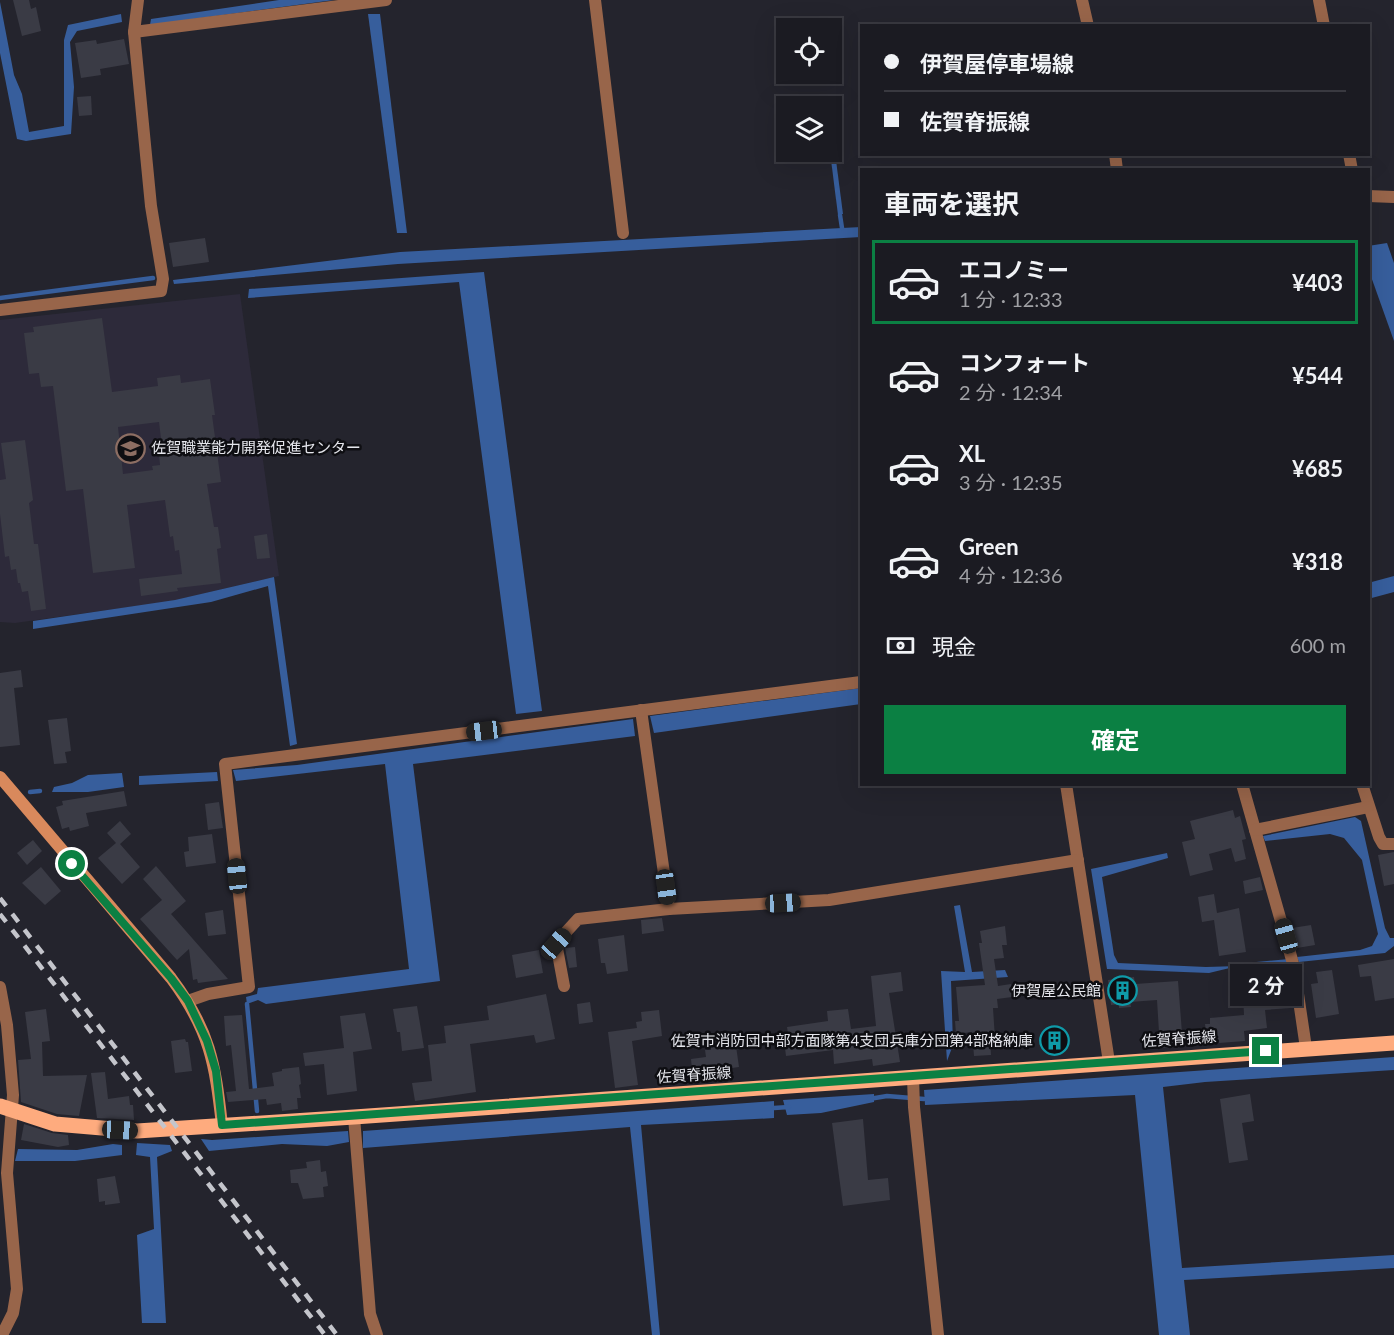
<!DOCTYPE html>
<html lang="ja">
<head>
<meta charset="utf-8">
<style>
	body { margin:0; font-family:Lato,"Noto Sans JP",sans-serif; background:#24242a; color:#f1f3f6; height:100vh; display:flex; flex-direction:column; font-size:22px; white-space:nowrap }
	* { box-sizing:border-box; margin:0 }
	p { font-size:20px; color:#a0a1a5 }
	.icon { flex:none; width:33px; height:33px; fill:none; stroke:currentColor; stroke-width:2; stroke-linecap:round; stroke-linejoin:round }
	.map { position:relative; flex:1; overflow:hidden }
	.details { position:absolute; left:860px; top:168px; width:510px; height:618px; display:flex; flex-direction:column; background:#1b1b22; border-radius:0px; box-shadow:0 6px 24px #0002,0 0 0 2px #393940 }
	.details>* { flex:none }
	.top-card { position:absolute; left:860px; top:24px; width:510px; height:132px; border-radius:0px; box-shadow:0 6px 24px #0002,0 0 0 2px #393940; display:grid; align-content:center; height:132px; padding:0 24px; background:#1b1b22 }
	.buttons { position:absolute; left:776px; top:18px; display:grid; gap:12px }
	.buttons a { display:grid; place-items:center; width:66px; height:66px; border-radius:0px; background:#1b1b22; box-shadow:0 6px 24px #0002,0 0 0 2px #393940; font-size:30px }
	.end { position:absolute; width:27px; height:27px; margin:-14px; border:8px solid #0b8043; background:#fff; box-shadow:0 0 0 3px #fff }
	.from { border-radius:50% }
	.bubble { position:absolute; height:42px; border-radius:0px; background:#1b1b22; box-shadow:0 6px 24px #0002,0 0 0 2px #393940; font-size:20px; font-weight:700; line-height:42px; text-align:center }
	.car { position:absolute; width:18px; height:36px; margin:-18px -9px; border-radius:8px; box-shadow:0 0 4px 2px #0007; background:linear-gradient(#222 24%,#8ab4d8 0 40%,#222 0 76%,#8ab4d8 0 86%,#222 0) }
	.top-card b { display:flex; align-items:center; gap:21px; height:57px; font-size:22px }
	.top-card b+b { border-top:2px solid #393940 }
	.top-card i { width:15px; height:15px; background:#f1f3f6 }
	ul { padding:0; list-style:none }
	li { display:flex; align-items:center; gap:18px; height:84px; margin:0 12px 9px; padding:0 12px; border:3px solid transparent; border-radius:0px }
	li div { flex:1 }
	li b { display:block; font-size:22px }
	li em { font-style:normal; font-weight:700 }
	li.selected { border-color:#0b8043 }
	li>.icon { width:54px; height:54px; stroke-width:1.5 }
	h2 { padding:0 24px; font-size:27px; line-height:72px }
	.pay { display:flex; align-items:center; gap:15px; height:66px; padding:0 24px; font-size:22px }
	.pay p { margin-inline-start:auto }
	.cta { display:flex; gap:12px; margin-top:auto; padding:12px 24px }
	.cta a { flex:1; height:69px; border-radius:0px; background:#0b8043; color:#fff; font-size:24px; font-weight:700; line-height:69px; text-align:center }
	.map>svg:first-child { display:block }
	.education { fill:#2d2a3a }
	.water { fill:#375e9c }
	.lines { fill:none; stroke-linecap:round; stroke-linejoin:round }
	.stream { stroke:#375e9c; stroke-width:4.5 }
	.building { fill:#3a3b45; fill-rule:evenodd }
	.minor { stroke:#98654a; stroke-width:12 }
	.secondary { stroke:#d9895c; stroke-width:12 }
	.primary { stroke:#feab7e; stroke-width:15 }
	.rail { stroke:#c4c5cb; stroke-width:4.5; stroke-dasharray:10 10; stroke-linecap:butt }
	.route { stroke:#0b8043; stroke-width:8 }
	.labels { text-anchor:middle; stroke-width:5; stroke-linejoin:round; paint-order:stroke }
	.poi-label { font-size:15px; fill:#e5e6ec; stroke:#0e0e12; text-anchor:end }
	.street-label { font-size:15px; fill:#e5e6ec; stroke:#0e0e12 }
</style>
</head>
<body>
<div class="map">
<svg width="1394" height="1335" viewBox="0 0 1394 1335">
	<rect width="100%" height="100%" fill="#24242d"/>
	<path class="education" d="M240,294L279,576L172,601L15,623L0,622V320Z"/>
	<g class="water">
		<path d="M279,0H334L150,25L151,19Z"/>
		<path d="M0,2L14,75L22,94L29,132L64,126V40L68,25L121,14L122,22L77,31L70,42L74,87L71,134L26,141L17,139L0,53Z"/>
		<path d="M368,14H380L407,233H397Z"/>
		<path d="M831,122L843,214L838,215L830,152Z"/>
		<path d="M861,227V237L398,264L174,284L173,280L400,252Z"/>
		<path d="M1387,243L1394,263V341L1368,268V246Z"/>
		<path d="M484,272L542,711L516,714L459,282L248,298L249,289Z"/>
		<path d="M1394,576V592L1368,599V583Z"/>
		<path d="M274,577L297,744L290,746L268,586L211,602L33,629V621L175,600Z"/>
		<path d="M861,688V704L654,733L650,716Z"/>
		<path d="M633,719L635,736L413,764L440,981L266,1004L258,1000L247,1004L246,997L257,994L258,988L409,969L385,764L236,781L233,770L297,765Z"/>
		<path d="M217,772L218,781L139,785V776Z"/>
		<path d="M122,773L124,787L88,792H52L54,787L72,783L88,775Z"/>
		<path d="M1355,817L1361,821L1385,928L1390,938H1394V946L1385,953L1299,962L1297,957L1360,950L1372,946L1378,934L1362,860L1344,838L1330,834L1265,841L1263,836Z"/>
		<path d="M1167,853L1168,858L1102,877L1114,955L1118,963L1206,967L1238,966L1209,973L1107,969L1091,869Z"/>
		<path d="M960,905L972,972L1005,970L1008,977L951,981L953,1045L947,1061L941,971L965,972L954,906Z"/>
		<path d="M1394,1057V1070L1205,1082L1163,1087L1182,1268L1394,1255V1268L1184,1280L1190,1335H1159L1135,1095L925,1105L924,1090Z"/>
		<path d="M874,1094V1102L821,1113L787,1115L783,1100Z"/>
		<path d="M774,1101V1118L641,1125L660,1335H652L630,1127L363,1148V1131Z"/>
		<path d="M348,1131L349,1142L327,1146L282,1144L209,1151L201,1139L212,1140Z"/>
		<path d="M137,1143L170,1145L172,1151L157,1157L166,1323H142L137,1235L154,1229L150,1157L136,1155Z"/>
		<path d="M113,1144L122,1145V1155L75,1161H15L18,1149L77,1150Z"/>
	</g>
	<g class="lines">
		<g class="stream">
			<path d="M840,215L842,228"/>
			<path d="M0,298L153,278"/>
			<path d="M30,792L40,791"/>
			<path d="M1238,966L1292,961"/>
			<path d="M247,1004L257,1111"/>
			<path d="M869,1099L887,1096L924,1099"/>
			<path d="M774,1108L789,1107"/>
		</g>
	</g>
	<g class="building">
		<path d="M13,0H29L31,9L36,7L41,31L22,36Z"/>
		<path d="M124,39L129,64L100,69L101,75L81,78L75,43L96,40L97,44Z"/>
		<path d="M91,96L92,115L79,116L77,97Z"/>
		<path d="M205,238L209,262L173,267L169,243Z"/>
		<path d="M102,318L112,392L158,386L157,378L180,375L181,383L210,379L215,415H212L221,482L207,484L214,527H218L221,548L217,549L221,583L177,588L178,591L141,596L139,579L182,574L179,550L175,551L173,536L170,537L165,500L127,505L135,568L93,573L83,489L66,491L53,386L41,387L39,373L29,374L24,333L34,332L33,327ZM159,422L163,455H159L160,465L152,466L153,470L123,474L118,427Z"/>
		<path d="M25,440L33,500L29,503L34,544H38L46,609L31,611L28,591L22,592L20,583H18L16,569L11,570L9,556L5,557L0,514V480L6,479L1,443Z"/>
		<path d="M267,534L270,558L257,559L254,536Z"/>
		<path d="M21,670L23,687L14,688L20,745L0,747V673Z"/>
		<path d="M67,718L71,751L65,752L67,763L54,764L48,720Z"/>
		<path d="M124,791L127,806L86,813L89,826L70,831L69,827L62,829L56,807L63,805L62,801Z"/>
		<path d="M219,802L223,828L208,830L205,804Z"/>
		<path d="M1233,810L1235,818L1240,816L1246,839L1242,840L1246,859L1235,862L1231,848L1209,854L1213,870L1190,876L1182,842L1195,839L1190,821Z"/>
		<path d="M120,821L131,834L120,844L140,867L122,884L98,858L116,843L107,833Z"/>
		<path d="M212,834L216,863L186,867L184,852L189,851L188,837Z"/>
		<path d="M33,840L42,851L27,865L17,853Z"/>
		<path d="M1394,852V884L1384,886L1378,855Z"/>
		<path d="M156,866L186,901L171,914L228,979L198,983L197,979L193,980L189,949L177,960L140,919L162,900L143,879Z"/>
		<path d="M41,867L61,891L45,905L22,883Z"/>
		<path d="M1260,877L1263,890L1245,894L1243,881Z"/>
		<path d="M1214,894L1217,913L1239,908L1246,952L1219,956L1214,920L1202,922L1198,897Z"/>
		<path d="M223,910L226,934L208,936L205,913Z"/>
		<path d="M662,918L664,931L642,934L641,920Z"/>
		<path d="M1311,925L1315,945L1297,948L1292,928Z"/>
		<path d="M1005,926L1007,945H1002L1004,958L994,959L998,986L1011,984L1012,997L997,999L998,1008H993L995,1039H990L991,1055L974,1056L972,1032L956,1034L955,1021H959L956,987L985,985L979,943H982L980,931Z"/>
		<path d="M624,935L628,971L607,974L605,963H601L598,939Z"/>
		<path d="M575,947L577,967L569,968L565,948Z"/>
		<path d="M539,950L543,973L516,978L512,955Z"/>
		<path d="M1394,959V998L1375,1001L1371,976L1360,977L1358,965Z"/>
		<path d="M1332,970L1339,1014L1316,1018L1311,984L1318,983L1316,972Z"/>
		<path d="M901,972L903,991L889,993L900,1062L873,1066L872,1059L834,1064L833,1050L786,1056L783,1033H788L787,1027L828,1021L827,1011L848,1009L851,1029L876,1026L871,976Z"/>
		<path d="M1134,977L1135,984L1178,981L1183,1046L1160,1048L1157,1000L1130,1002L1131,1007L1119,1008V1004L1111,1005L1108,980Z"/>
		<path d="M1288,987L1290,1008L1265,1010L1267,1028L1244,1031L1245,1041L1219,1043V1040L1207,1041L1205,1024H1210V1018L1244,1015L1243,995L1251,994V991Z"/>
		<path d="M546,994L555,1039L536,1043L534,1035L470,1044L476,1092L415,1101L412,1083L432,1081L428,1045L446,1043L444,1026L489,1020L487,1006Z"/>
		<path d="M590,1002L593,1022L579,1024L577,1004Z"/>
		<path d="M417,1006L424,1048L402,1051L400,1032H397L393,1009Z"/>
		<path d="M46,1009L50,1041L42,1042L43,1076L87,1075L79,1116L57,1114L21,1102L18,1060L31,1059L25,1012Z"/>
		<path d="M659,1010L662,1036L632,1041L638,1085L615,1088L608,1032L637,1028L636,1022L642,1021L641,1012Z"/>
		<path d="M365,1013L372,1049L353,1052L357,1091L327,1095L324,1064L305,1066L303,1053L344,1048L340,1016Z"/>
		<path d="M242,1015L249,1089L274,1086L272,1073L282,1071V1069L299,1067L301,1084L299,1085L301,1098H297L298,1109L282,1111L281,1103L267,1105L266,1099L228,1102L226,1092L236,1091L231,1045L226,1046L224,1016Z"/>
		<path d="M734,1032L739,1067L710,1071L711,1078L693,1080L691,1059L706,1057L705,1050H711L710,1039L720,1038L719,1034Z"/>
		<path d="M1060,1032L1062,1048L1048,1050L1046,1033Z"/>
		<path d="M185,1039L186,1042H188L192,1071L175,1073L171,1041Z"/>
		<path d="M105,1072L108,1099L129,1096L130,1105H133L134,1120L97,1118L91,1073Z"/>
		<path d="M1250,1094L1254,1121L1242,1123L1248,1160L1229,1163L1220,1099Z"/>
		<path d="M863,1119L868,1180L888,1178L890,1200L843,1206L832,1123Z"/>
		<path d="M24,1124L52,1133L68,1135L69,1145L58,1147L21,1140Z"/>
		<path d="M320,1160L321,1172L326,1171L328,1186L323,1187L324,1197L303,1199L298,1183H291L290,1170L307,1168L306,1162Z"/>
		<path d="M115,1176L120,1203L105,1205V1201L99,1202L97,1179Z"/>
	</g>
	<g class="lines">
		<g class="minor">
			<path d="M595,0L623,233"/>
			<path d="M1082,0L1088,26"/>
			<path d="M1319,0L1324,26"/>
			<path d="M134,32L386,0"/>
			<path d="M1115,154L1117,170"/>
			<path d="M1349,154L1352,170"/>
			<path d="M1368,196L1394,197"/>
			<path d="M0,310L161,291L163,279L151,206L134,32L138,0"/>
			<path d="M641,710L669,909"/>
			<path d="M1066,784L1109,1062"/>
			<path d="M1242,784L1294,967L1306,1048"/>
			<path d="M1362,784L1379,837L1383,844H1394"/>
			<path d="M1255,830L1368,807"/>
			<path d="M564,986L556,943L578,919L669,909L829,900L1078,860"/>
			<path d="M0,987L7,1025L13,1095L7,1173L17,1289L13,1313L2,1335"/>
			<path d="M188,1001L208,994L249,987L225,764L861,682"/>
			<path d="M913,1077L914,1107L938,1335"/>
			<path d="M354,1117L370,1314L377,1335"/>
		</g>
		<path class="secondary" d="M0,777L171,978C210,1030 215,1063 222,1125"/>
		<path class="primary" d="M0,1106L55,1124L137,1131L354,1117L1394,1043"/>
		<g class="rail">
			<path d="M0,898L337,1335"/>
			<path d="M0,914L325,1335"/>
		</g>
	</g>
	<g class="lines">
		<path class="route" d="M72,864L171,978L188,1001L207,1041L216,1071L222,1125L1266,1051"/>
	</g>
	<defs>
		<symbol id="university-ring" viewBox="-11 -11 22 22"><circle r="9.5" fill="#0e0e12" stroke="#8d6e63" stroke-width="1.5"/><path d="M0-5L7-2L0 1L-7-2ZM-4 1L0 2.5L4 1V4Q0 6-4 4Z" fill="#8d6e63"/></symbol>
		<symbol id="building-ring" viewBox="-11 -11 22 22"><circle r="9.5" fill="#0e0e12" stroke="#0f9aa8" stroke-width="1.5"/><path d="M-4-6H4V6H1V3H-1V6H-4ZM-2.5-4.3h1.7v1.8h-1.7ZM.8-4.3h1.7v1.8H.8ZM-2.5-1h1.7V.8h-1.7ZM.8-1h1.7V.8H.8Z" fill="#0f9aa8"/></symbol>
	</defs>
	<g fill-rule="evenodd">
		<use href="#university-ring" x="114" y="432" width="33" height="33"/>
		<use href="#building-ring" x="1106" y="974" width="33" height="33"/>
		<use href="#building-ring" x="1038" y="1024" width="33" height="33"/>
	</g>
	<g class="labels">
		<g class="poi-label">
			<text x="151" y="453" text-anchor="start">佐賀職業能力開発促進センター</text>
			<text x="1101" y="996">伊賀屋公民館</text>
			<text x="1033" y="1046">佐賀市消防団中部方面隊第4支団兵庫分団第4部格納庫</text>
		</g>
		<g class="street-label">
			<text transform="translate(1179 1039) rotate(-4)" y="5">佐賀脊振線</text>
			<text transform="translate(694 1075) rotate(-4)" y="5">佐賀脊振線</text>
		</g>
	</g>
</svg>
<div class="buttons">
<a><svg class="icon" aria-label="locate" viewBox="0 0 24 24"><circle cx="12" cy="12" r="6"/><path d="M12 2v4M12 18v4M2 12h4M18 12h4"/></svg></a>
<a><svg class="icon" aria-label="layers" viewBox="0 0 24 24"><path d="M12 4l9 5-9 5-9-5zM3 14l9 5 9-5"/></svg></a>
</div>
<i class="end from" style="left:72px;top:864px"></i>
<i class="end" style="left:1266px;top:1051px"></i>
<div class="bubble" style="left:1230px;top:964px;width:72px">2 分</div>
<i class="car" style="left:484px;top:731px;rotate:263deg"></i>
<i class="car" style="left:237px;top:876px;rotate:354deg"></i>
<i class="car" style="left:666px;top:887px;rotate:172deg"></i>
<i class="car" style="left:783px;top:903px;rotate:87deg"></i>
<i class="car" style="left:1286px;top:936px;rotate:344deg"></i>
<i class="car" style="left:556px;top:944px;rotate:42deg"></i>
<i class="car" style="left:120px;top:1130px;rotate:93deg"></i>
<div class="top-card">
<b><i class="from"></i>伊賀屋停車場線</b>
<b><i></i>佐賀脊振線</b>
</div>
<section class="details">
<h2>車両を選択</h2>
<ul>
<li class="selected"><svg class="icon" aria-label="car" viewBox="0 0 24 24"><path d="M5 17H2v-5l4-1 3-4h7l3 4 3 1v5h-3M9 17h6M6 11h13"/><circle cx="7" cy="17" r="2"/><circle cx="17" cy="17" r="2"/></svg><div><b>エコノミー</b><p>1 分 · 12:33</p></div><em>¥403</em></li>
<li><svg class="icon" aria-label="car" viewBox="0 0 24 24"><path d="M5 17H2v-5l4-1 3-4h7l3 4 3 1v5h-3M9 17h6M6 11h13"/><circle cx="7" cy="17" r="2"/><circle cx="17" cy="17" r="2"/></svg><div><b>コンフォート</b><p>2 分 · 12:34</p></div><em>¥544</em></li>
<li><svg class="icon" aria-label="car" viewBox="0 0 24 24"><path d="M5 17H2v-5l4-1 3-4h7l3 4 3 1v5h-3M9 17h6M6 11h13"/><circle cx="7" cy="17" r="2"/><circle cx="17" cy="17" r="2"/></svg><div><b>XL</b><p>3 分 · 12:35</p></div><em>¥685</em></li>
<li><svg class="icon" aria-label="car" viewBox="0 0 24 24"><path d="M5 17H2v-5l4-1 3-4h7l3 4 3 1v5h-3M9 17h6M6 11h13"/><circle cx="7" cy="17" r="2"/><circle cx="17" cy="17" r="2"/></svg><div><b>Green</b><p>4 分 · 12:36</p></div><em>¥318</em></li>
</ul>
<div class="pay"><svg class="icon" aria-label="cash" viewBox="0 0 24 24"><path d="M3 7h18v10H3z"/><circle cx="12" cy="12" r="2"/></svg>現金<p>600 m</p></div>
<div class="cta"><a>確定</a></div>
</section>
</div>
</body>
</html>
